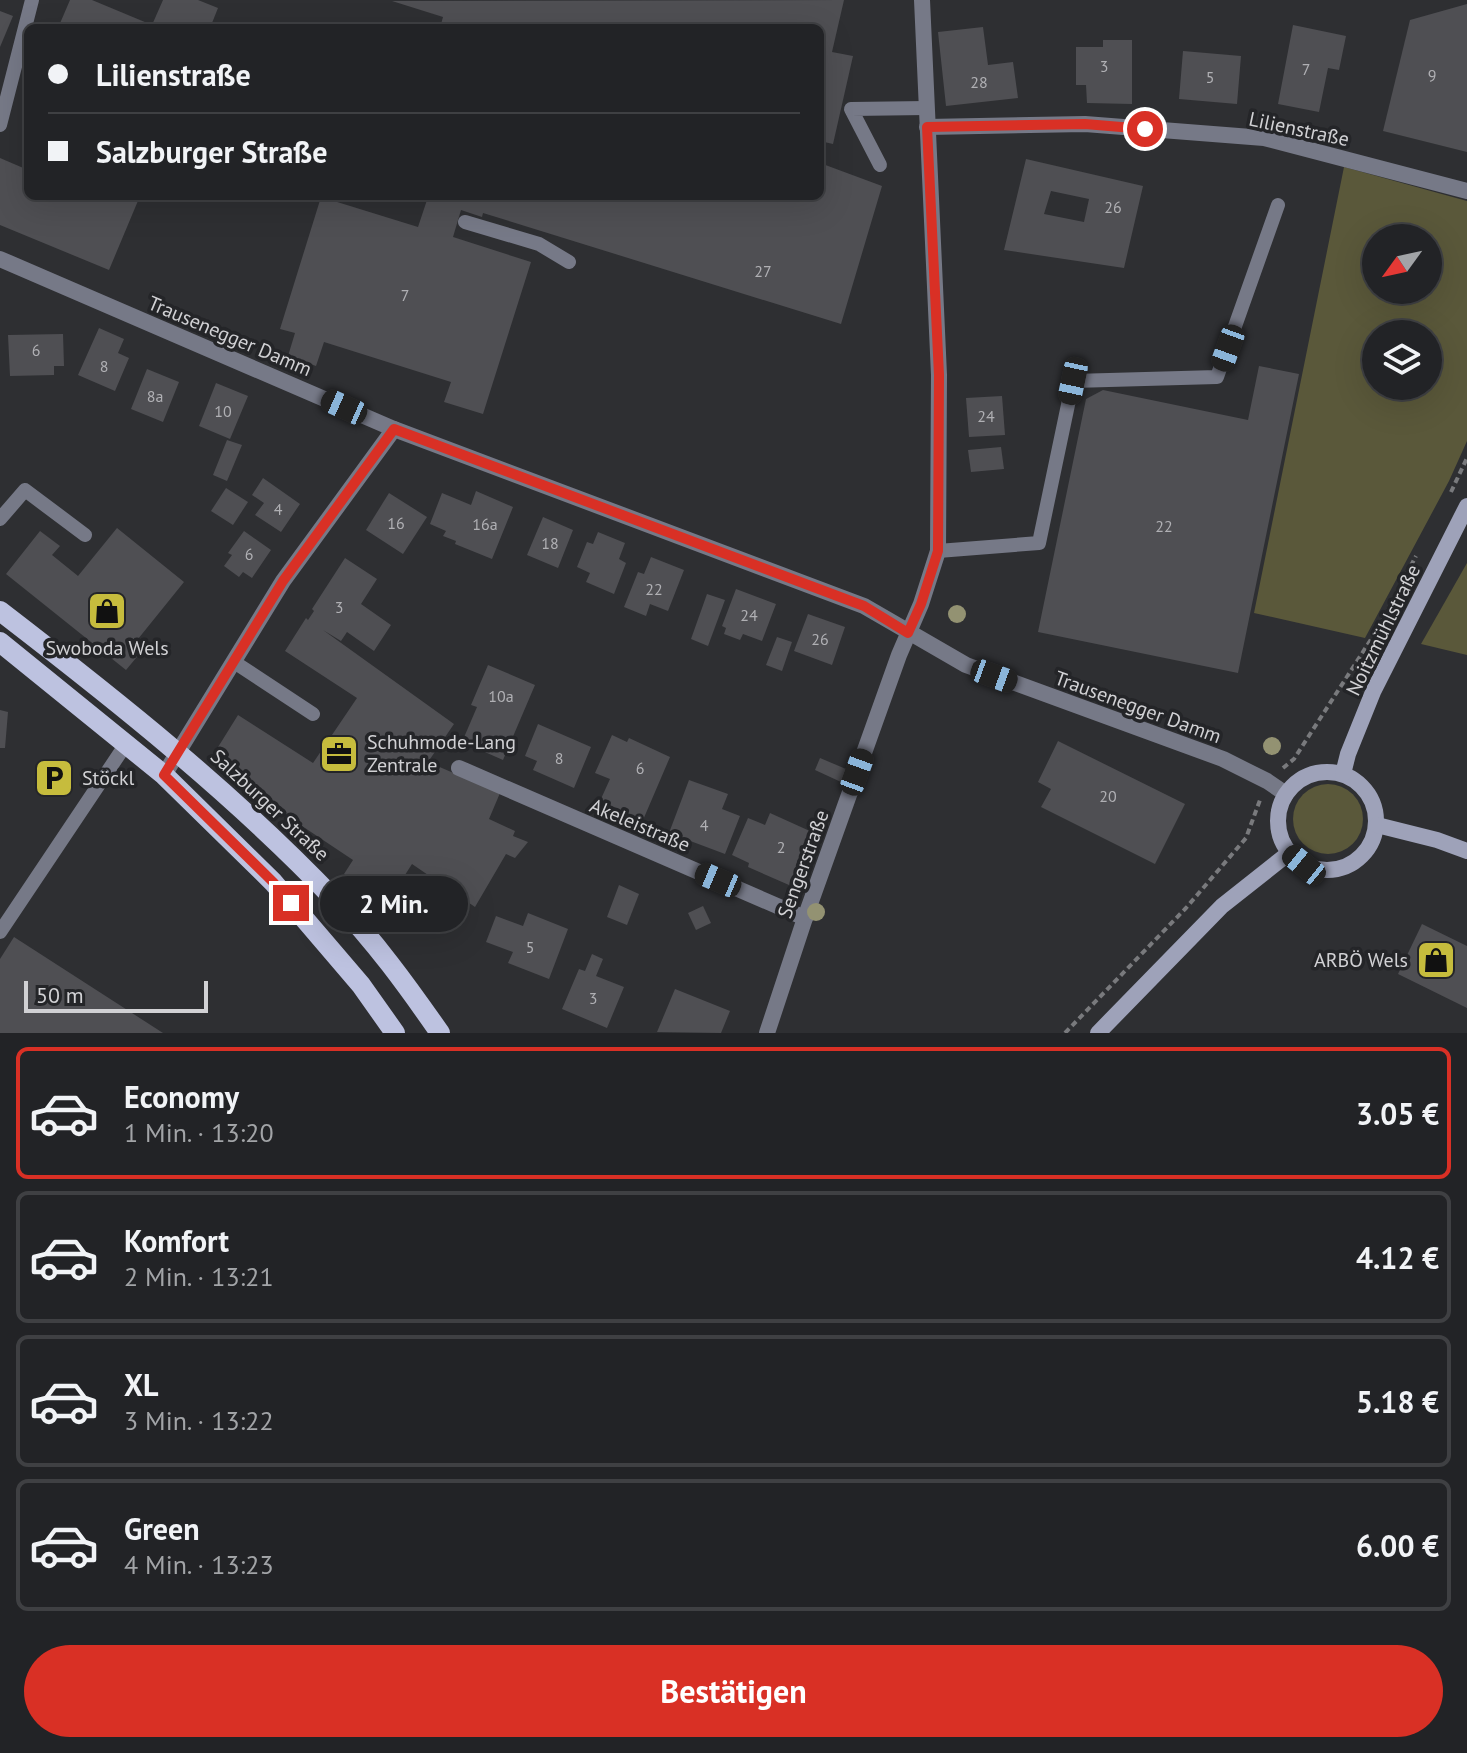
<!DOCTYPE html>
<html lang="de">
<head>
<meta charset="utf-8">
<style>
	body { margin:0; font-family:"PT Sans",sans-serif; background:#2a2b2e; color:#f1f3f6; height:100vh; display:flex; flex-direction:column; font-size:30px; white-space:nowrap }
	* { box-sizing:border-box; margin:0 }
	p { font-size:26px; color:#a2a4a7 }
	.icon { flex:none; width:44px; height:44px; fill:none; stroke:currentColor; stroke-width:2; stroke-linecap:round; stroke-linejoin:round }
	.map { position:relative; height:1033px; overflow:hidden }
	.drawer { display:flex; flex-direction:column; background:#222326; flex:1 }
	.drawer>* { flex:none }
	.top-card { position:absolute; left:24px; top:24px; width:800px; height:176px; border-radius:12px; box-shadow:0 8px 32px #0002,0 0 0 2px #3f4043; display:grid; align-content:center; height:176px; padding:0 24px; background:#222326 }
	.needle { width:52px; rotate:237deg }
	.tools { position:absolute; left:1362px; top:224px; display:grid; gap:16px }
	.tools a { display:grid; place-items:center; width:80px; height:80px; border-radius:50%; background:#222326; box-shadow:0 8px 32px #0002,0 0 0 2px #3f4043; font-size:40px }
	.scale { position:absolute; left:24px; bottom:20px; width:184px; box-sizing:border-box; padding-left:8px; border:4px solid #d1d1d4; border-top:0; font-size:22px; line-height:28px; white-space:nowrap; color:#d1d1d4; -webkit-text-stroke:6px #242528; paint-order:stroke }
	.end { position:absolute; width:36px; height:36px; margin:-18px; border:10px solid #d93025; background:#fff; box-shadow:0 0 0 4px #fff }
	.from { border-radius:50% }
	.bubble { position:absolute; height:56px; border-radius:28px; background:#222326; box-shadow:0 8px 32px #0002,0 0 0 2px #3f4043; font-size:26px; font-weight:700; line-height:56px; text-align:center }
	.car { position:absolute; width:24px; height:48px; margin:-24px -12px; border-radius:10px; box-shadow:0 0 6px 2px #0007; background:linear-gradient(#222 24%,#8ab4d8 0 40%,#222 0 76%,#8ab4d8 0 86%,#222 0) }
	.top-card b { display:flex; align-items:center; gap:28px; height:76px; font-size:30px }
	.top-card b+b { border-top:2px solid #3f4043 }
	.top-card i { width:20px; height:20px; background:#f1f3f6 }
	ul { padding:14px 0 0; list-style:none }
	li { display:flex; align-items:center; gap:24px; height:132px; margin:0 16px 12px; padding:0 8px; border:4px solid #3f4043; border-radius:12px }
	li div { flex:1 }
	li b { display:block; font-size:30px }
	li em { font-style:normal; font-weight:700 }
	li.selected { border-color:#d93025 }
	li>.icon { width:72px; height:72px; stroke-width:1.5 }
	.primary-button { display:flex; gap:16px; margin-top:auto; padding:16px 24px }
	.primary-button a { flex:1; height:92px; border-radius:48px; background:#d93025; color:#fff; font-size:32px; font-weight:700; line-height:92px; text-align:center }
	.map>svg:first-child { display:block }
	.green { fill:#5a583a; fill-rule:evenodd }
	.building { fill:#4f4f53; fill-rule:evenodd }
	.lines { fill:none; stroke-linecap:round; stroke-linejoin:round }
	.path { stroke:#797a7d; stroke-width:4; stroke-dasharray:6 4; stroke-linecap:butt }
	.lane { stroke:#767987; stroke-width:14 }
	.street { stroke:#767987; stroke-width:16 }
	.secondary { stroke:#9ea2b9; stroke-width:16 }
	.primary { stroke:#bdc2e0; stroke-width:20 }
	.tree { fill:#939272 }
	.route { stroke:#d93025; stroke-width:10 }
	.labels { text-anchor:middle; stroke-width:7; stroke-linejoin:round; paint-order:stroke }
	.number-label { font-size:16px; fill:#b0b0b4 }
	.street-label { font-size:20px; fill:#d1d1d4; stroke:#242528 }
	.poi-label { font-size:20px; fill:#d1d1d4; stroke:#242528; text-anchor:start }
</style>
</head>
<body>
<div class="map">
<svg width="1467" height="1033" viewBox="0 0 1467 1033">
	<rect width="100%" height="100%" fill="#2e2f32"/>
	<g class="green">
		<path d="M1344,167L1467,201V441L1449,481L1365,638L1254,613ZM1376,238H1428V290H1376ZM1376,334H1428V386H1376Z"/>
		<path d="M1467,563V655L1421,644Z"/>
		<circle cx="1328" cy="819" r="35"/>
	</g>
	<g class="building">
		<path d="M70,0H92L152,25L163,0H198L218,8L210,28H58Z"/>
		<path d="M844,0L832,52L853,56L833,144L820,141V28H440L443,17L392,1Z"/>
		<path d="M1467,4V152L1383,131L1410,20Z"/>
		<path d="M0,11L13,16L0,47Z"/>
		<path d="M1293,25L1346,36L1339,70L1328,68L1319,112L1278,104Z"/>
		<path d="M983,27L988,65L1013,62L1018,98L946,106L938,32Z"/>
		<path d="M1103,40H1132V104L1087,103L1086,85H1076V47H1103Z"/>
		<path d="M1183,51L1241,56L1237,104L1179,99Z"/>
		<path d="M0,158L28,170V196H140L109,270L0,225Z"/>
		<path d="M1026,159L1143,186L1124,268L1004,250ZM1051,191L1089,199L1084,222L1044,214Z"/>
		<path d="M820,163L882,186L841,324L483,213L482,217L461,210L453,237L531,262L483,414L444,402L451,382L324,342L316,366L288,356L295,333L280,329L321,197L418,227L427,200L418,196H820Z"/>
		<path d="M99,328L124,339L118,353L129,358L115,391L78,375Z"/>
		<path d="M63,334L64,366H54V375L10,376L8,335Z"/>
		<path d="M1259,366L1299,374L1238,673L1038,632L1086,399L1103,390L1248,420Z"/>
		<path d="M147,369L179,382L163,422L131,409Z"/>
		<path d="M216,383L248,396L230,439L199,426Z"/>
		<path d="M1002,396L1005,435L969,437L966,398Z"/>
		<path d="M227,440L242,445L227,481L213,475Z"/>
		<path d="M1001,447L1004,469L971,472L968,450Z"/>
		<path d="M263,478L300,504L281,532L255,515L264,503L252,495Z"/>
		<path d="M226,488L248,502L233,525L211,511Z"/>
		<path d="M476,491L513,507L492,559L455,544L456,541L443,536L446,531L430,524L442,493L471,505Z"/>
		<path d="M389,493L427,517L403,554L366,530Z"/>
		<path d="M543,517L573,530L558,568L527,555Z"/>
		<path d="M117,528L184,582L138,639L146,646L126,670L6,574L40,531L60,546L52,555L78,576Z"/>
		<path d="M244,531L271,550L252,578L243,572L239,577L224,566L232,555L228,553Z"/>
		<path d="M598,532L625,543L619,559L626,563L614,594L586,582L590,573L577,567L587,542L593,544Z"/>
		<path d="M651,557L684,570L668,611L650,604L646,616L624,607L638,572L644,574Z"/>
		<path d="M345,558L377,579L361,604L391,625L374,651L347,632L341,641L323,630L454,724L428,762L500,793L489,819L515,831L513,836L528,842L515,858L506,854L475,907L412,864L387,903L344,874L353,860L278,810L280,806L210,760L238,715L313,763L357,698L285,651L306,618L308,620L314,611L312,609Z"/>
		<path d="M736,589L776,604L762,641L743,634L740,640L724,634L726,628L722,626Z"/>
		<path d="M707,594L725,600L708,646L691,639Z"/>
		<path d="M808,614L845,627L832,665L794,651Z"/>
		<path d="M777,637L792,642L782,671L766,665Z"/>
		<path d="M488,665L535,685L503,760L462,742L477,707L471,705Z"/>
		<path d="M0,710L8,712L5,748H0Z"/>
		<path d="M538,724L591,747L574,788L533,770L537,761L525,756Z"/>
		<path d="M612,735L627,742L629,738L670,757L643,820L600,801L610,779L595,773Z"/>
		<path d="M1058,741L1185,804L1155,864L1041,807L1051,789L1038,782Z"/>
		<path d="M820,758L846,769L841,782L815,770Z"/>
		<path d="M689,780L728,794L722,809L740,816L725,854L669,833Z"/>
		<path d="M770,813L812,832L789,885L748,867L749,863L732,855L748,818L765,825Z"/>
		<path d="M619,885L639,894L627,925L607,917Z"/>
		<path d="M703,906L711,923L696,930L688,913Z"/>
		<path d="M528,913L568,929L549,979L508,963L513,952L486,942L496,916L523,926Z"/>
		<path d="M1422,924L1467,946V1008L1398,974Z"/>
		<path d="M14,937L163,1033H0V959Z"/>
		<path d="M592,954L603,959L596,976L624,987L607,1028L562,1009L579,969L585,971Z"/>
		<path d="M675,989L730,1011L721,1033L657,1032Z"/>
	</g>
	<g class="lines">
		<g class="path">
			<path d="M1451,492L1467,458"/>
			<path d="M1283,768L1294,759L1379,627L1416,556"/>
			<path d="M1065,1033L1186,908L1246,838L1260,800"/>
		</g>
		<g class="lane">
			<path d="M0,125L32,0"/>
			<path d="M880,165L851,109L926,108"/>
			<path d="M465,222L539,244L569,262"/>
			<path d="M0,519L25,490L85,535"/>
			<path d="M938,551L1039,543L1073,381L1217,377L1278,205"/>
			<path d="M234,662L313,714"/>
			<path d="M0,932L126,744"/>
		</g>
		<g class="street">
			<path d="M927,127L1085,124L1264,138L1467,191"/>
			<path d="M0,259L394,429L864,606L966,665L1223,759L1267,781L1286,794"/>
			<path d="M459,768L805,918"/>
			<path d="M164,775L283,581L394,429"/>
			<path d="M767,1033L805,918L899,655L921,604L938,551L939,375L922,0"/>
		</g>
		<g class="secondary">
			<circle cx="1327" cy="821" r="49"/>
			<path d="M1343,774L1348,754L1373,692L1467,506"/>
			<path d="M1377,825L1437,840L1467,851"/>
			<path d="M1098,1033L1222,906L1289,853"/>
		</g>
		<g class="primary">
			<path d="M0,611C117,701 233,793 335,900C374,940 408,987 440,1033"/>
			<path d="M0,642L164,775L273,882L361,985L395,1033"/>
		</g>
	</g>
	<g class="tree">
		<circle cx="957" cy="614" r="9"/>
		<circle cx="1272" cy="746" r="9"/>
		<circle cx="816" cy="912" r="9"/>
	</g>
	<g class="lines">
		<path class="route" d="M291,903L273,882L164,775L283,581L394,429L864,606L908,633L921,604L938,551L939,375L927,127L1085,124L1145,129"/>
	</g>
	<defs>
		<symbol id="shop-square" viewBox="-11 -11 22 22"><rect x="-9" y="-9" width="18" height="18" rx="4" fill="#c6bc3d" stroke="#242528"/><path d="M-5-2.5h2.3a2.7 3.5 0 0 1 5.4 0H5L5.5 6h-11ZM-1.5-2.5h3a1.5 2.3 0 0 0-3 0Z" fill="#111"/></symbol>
		<symbol id="office-square" viewBox="-11 -11 22 22"><rect x="-9" y="-9" width="18" height="18" rx="4" fill="#c6bc3d" stroke="#242528"/><path d="M-6-3h4V-5.5h4V-3h4V5H-6ZM-1-4.5V-3h2v-1.5ZM-6 0V1H6V0Z" fill="#111"/></symbol>
		<symbol id="parking-square" viewBox="-11 -11 22 22"><rect x="-9" y="-9" width="18" height="18" rx="4" fill="#c6bc3d" stroke="#242528"/><path d="M-3.5-5.5H1a3.5 3.5 0 0 1 0 7H-1V5.5H-3.5ZM-1-3.4V-.6H.8a1.4 1.4 0 0 0 0-2.8Z" fill="#111"/></symbol>
	</defs>
	<g fill-rule="evenodd">
		<use href="#shop-square" x="85" y="589" width="44" height="44"/>
		<use href="#office-square" x="317" y="732" width="44" height="44"/>
		<use href="#parking-square" x="32" y="756" width="44" height="44"/>
		<use href="#shop-square" x="1414" y="938" width="44" height="44"/>
	</g>
	<g class="labels">
		<g class="number-label">
			<text x="1104" y="72">3</text>
			<text x="1306" y="75">7</text>
			<text x="1432" y="81">9</text>
			<text x="1210" y="83">5</text>
			<text x="979" y="88">28</text>
			<text x="1113" y="213">26</text>
			<text x="763" y="277">27</text>
			<text x="405" y="301">7</text>
			<text x="36" y="356">6</text>
			<text x="104" y="372">8</text>
			<text x="155" y="402">8a</text>
			<text x="223" y="417">10</text>
			<text x="986" y="422">24</text>
			<text x="278" y="515">4</text>
			<text x="396" y="529">16</text>
			<text x="485" y="530">16a</text>
			<text x="1164" y="532">22</text>
			<text x="550" y="549">18</text>
			<text x="249" y="560">6</text>
			<text x="654" y="595">22</text>
			<text x="339" y="613">3</text>
			<text x="749" y="621">24</text>
			<text x="820" y="645">26</text>
			<text x="501" y="702">10a</text>
			<text x="559" y="764">8</text>
			<text x="640" y="774">6</text>
			<text x="1108" y="802">20</text>
			<text x="704" y="831">4</text>
			<text x="781" y="853">2</text>
			<text x="530" y="953">5</text>
			<text x="593" y="1004">3</text>
		</g>
		<g class="street-label">
			<text transform="translate(1299 129) rotate(12)" y="7">Lilienstraße</text>
			<text transform="translate(230 336) rotate(23)" y="7">Trausenegger Damm</text>
			<text transform="translate(1383 630) rotate(-64)" y="7">Noitzmühlstraße</text>
			<text transform="translate(1138 707) rotate(20)" y="7">Trausenegger Damm</text>
			<text transform="translate(270 805) rotate(43)" y="7">Salzburger Straße</text>
			<text transform="translate(640 825) rotate(23)" y="7">Akeleistraße</text>
			<text transform="translate(803 864) rotate(-70)" y="7">Sengerstraße</text>
		</g>
		<g class="poi-label">
			<text x="107" y="655" text-anchor="middle">Swoboda Wels</text>
			<text x="367" y="749">Schuhmode-Lang<tspan x="367" dy="23">Zentrale</tspan></text>
			<text x="82" y="785">Stöckl</text>
			<text x="1408" y="967" text-anchor="end">ARBÖ Wels</text>
		</g>
	</g>
</svg>
<div class="tools">
<a><svg class="needle" viewBox="-14 -14 28 28"><path d="M0-13l5 13h-10z" fill="#e53935"/><path d="M0 13l5-13h-10z" fill="#a2a4a7"/></svg></a>
<a><svg class="icon" aria-label="layers" viewBox="0 0 24 24"><path d="M12 4l9 5-9 5-9-5zM3 14l9 5 9-5"/></svg></a>
</div>
<div class="scale">50 m</div>
<i class="end from" style="left:1145px;top:129px"></i>
<i class="end" style="left:291px;top:903px"></i>
<div class="bubble" style="left:320px;top:876px;width:148px">2 Min.</div>
<i class="car" style="left:1228px;top:348px;rotate:200deg"></i>
<i class="car" style="left:1073px;top:381px;rotate:192deg"></i>
<i class="car" style="left:344px;top:407px;rotate:294deg"></i>
<i class="car" style="left:994px;top:676px;rotate:110deg"></i>
<i class="car" style="left:857px;top:772px;rotate:20deg"></i>
<i class="car" style="left:1304px;top:865px;rotate:309deg"></i>
<i class="car" style="left:718px;top:880px;rotate:293deg"></i>
<div class="top-card">
<b><i class="from"></i>Lilienstraße</b>
<b><i></i>Salzburger Straße</b>
</div>
</div>
<section class="drawer">
<ul>
<li class="selected"><svg class="icon" aria-label="car" viewBox="0 0 24 24"><path d="M5 17H2v-5l4-1 3-4h7l3 4 3 1v5h-3M9 17h6M6 11h13"/><circle cx="7" cy="17" r="2"/><circle cx="17" cy="17" r="2"/></svg><div><b>Economy</b><p>1 Min. · 13:20</p></div><em>3.05 €</em></li>
<li><svg class="icon" aria-label="car" viewBox="0 0 24 24"><path d="M5 17H2v-5l4-1 3-4h7l3 4 3 1v5h-3M9 17h6M6 11h13"/><circle cx="7" cy="17" r="2"/><circle cx="17" cy="17" r="2"/></svg><div><b>Komfort</b><p>2 Min. · 13:21</p></div><em>4.12 €</em></li>
<li><svg class="icon" aria-label="car" viewBox="0 0 24 24"><path d="M5 17H2v-5l4-1 3-4h7l3 4 3 1v5h-3M9 17h6M6 11h13"/><circle cx="7" cy="17" r="2"/><circle cx="17" cy="17" r="2"/></svg><div><b>XL</b><p>3 Min. · 13:22</p></div><em>5.18 €</em></li>
<li><svg class="icon" aria-label="car" viewBox="0 0 24 24"><path d="M5 17H2v-5l4-1 3-4h7l3 4 3 1v5h-3M9 17h6M6 11h13"/><circle cx="7" cy="17" r="2"/><circle cx="17" cy="17" r="2"/></svg><div><b>Green</b><p>4 Min. · 13:23</p></div><em>6.00 €</em></li>
</ul>
<div class="primary-button"><a>Bestätigen</a></div>
</section>
</body>
</html>
